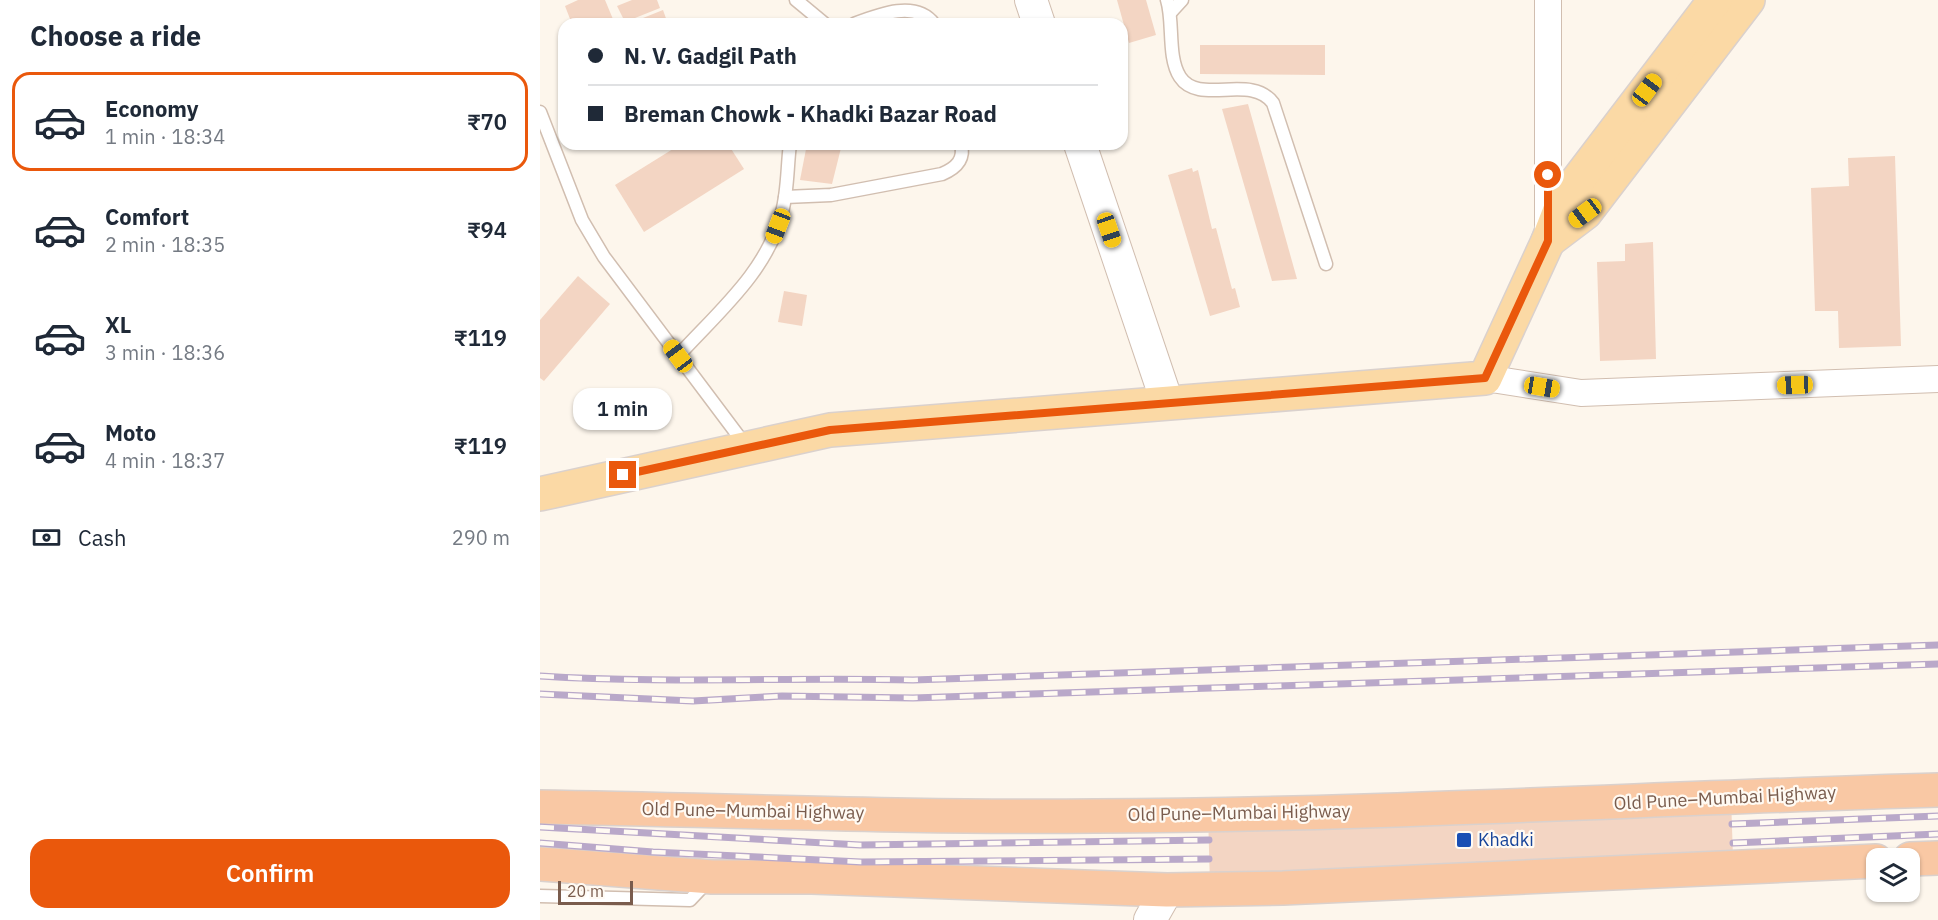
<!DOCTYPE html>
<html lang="en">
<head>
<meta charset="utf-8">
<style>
	body { margin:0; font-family:"IBM Plex Sans",sans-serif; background:#f2f2f3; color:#1f2937; height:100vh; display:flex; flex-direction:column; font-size:22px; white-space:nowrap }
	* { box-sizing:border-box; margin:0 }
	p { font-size:20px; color:#747a83 }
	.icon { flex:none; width:33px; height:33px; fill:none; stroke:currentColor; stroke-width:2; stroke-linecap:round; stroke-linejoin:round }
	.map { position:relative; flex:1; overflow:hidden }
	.details { display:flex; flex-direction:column; background:#fff; width:540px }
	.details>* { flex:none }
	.banner { position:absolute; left:18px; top:18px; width:570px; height:132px; border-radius:18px; box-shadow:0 2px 4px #0004; display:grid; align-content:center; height:132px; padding:0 30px; background:#fff }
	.fabs { position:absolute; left:1326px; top:848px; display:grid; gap:12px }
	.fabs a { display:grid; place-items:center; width:54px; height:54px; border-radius:12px; background:#fff; box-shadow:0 2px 4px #0004; font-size:30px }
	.scale { position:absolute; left:18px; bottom:15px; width:75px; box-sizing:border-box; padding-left:6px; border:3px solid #7a5c4d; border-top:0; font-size:16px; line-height:21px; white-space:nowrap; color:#7a5c4d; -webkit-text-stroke:4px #fffaf3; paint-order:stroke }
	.end { position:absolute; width:27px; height:27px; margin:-14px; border:8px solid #ea580c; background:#fff; box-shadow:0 0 0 3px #fff }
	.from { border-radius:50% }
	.bubble { position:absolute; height:42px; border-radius:18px; background:#fff; box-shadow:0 2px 4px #0004; font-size:20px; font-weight:600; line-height:42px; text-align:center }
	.car { position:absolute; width:18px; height:36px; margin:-18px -9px; border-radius:8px; box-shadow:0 0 4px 2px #0007; background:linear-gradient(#f5c518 24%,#345 0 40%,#f5c518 0 76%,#345 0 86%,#f5c518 0) }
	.banner b { display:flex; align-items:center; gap:21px; height:57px; font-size:22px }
	.banner b+b { border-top:2px solid #e0e1e3 }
	.banner i { width:15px; height:15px; background:#1f2937 }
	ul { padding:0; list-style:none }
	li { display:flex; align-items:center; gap:18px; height:99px; margin:0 12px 9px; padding:0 18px; border:3px solid transparent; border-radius:18px }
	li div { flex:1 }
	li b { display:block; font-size:22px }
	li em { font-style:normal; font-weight:600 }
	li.active { border-color:#ea580c }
	li>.icon { width:54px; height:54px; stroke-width:1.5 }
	h2 { padding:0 30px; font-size:27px; line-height:72px }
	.pay { display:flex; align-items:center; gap:15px; height:66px; padding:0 30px; font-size:22px }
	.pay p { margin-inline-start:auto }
	.cta { display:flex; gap:12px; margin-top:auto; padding:12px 30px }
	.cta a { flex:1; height:69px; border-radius:18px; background:#ea580c; color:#fff; font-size:24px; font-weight:600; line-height:69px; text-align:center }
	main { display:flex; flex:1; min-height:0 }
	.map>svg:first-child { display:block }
	.building { fill:#f3d5c3 }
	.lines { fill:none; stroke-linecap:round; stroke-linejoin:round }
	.service-casing { stroke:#d1beb0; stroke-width:15 }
	.minor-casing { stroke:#d1beb0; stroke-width:28 }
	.tertiary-casing { stroke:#d1beb0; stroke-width:34 }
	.primary-casing { stroke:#dad1cd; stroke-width:36 }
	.trunk-casing { stroke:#dad1cd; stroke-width:36 }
	.service { stroke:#fff; stroke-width:12 }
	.minor { stroke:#fff; stroke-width:26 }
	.tertiary { stroke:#fff; stroke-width:32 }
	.primary { stroke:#fbd9a5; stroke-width:33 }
	.trunk { stroke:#f9c8a4; stroke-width:33 }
	.rail-casing { stroke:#b9a8c9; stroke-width:7 }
	.rail { stroke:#fffaf3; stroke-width:4.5; stroke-dasharray:14; stroke-linecap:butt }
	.route { stroke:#ea580c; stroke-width:8 }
	.transit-dot { fill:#1a4fb4; stroke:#fffaf3; stroke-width:2 }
	.labels { text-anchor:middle; stroke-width:4.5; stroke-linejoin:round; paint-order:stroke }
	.street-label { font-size:18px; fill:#7a5c4d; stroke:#fffaf3 }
	.transit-label { font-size:18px; fill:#164399; stroke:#fffaf3; text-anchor:start }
</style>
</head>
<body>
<main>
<section class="details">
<h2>Choose a ride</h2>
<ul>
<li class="active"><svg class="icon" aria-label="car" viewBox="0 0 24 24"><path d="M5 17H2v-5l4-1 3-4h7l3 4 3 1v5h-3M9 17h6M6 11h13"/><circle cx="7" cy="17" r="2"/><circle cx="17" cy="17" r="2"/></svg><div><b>Economy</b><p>1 min · 18:34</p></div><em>₹70</em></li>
<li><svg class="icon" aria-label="car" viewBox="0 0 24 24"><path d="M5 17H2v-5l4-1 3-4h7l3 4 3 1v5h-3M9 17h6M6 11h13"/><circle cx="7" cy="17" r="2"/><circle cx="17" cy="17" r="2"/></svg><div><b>Comfort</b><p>2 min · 18:35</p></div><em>₹94</em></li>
<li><svg class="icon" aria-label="car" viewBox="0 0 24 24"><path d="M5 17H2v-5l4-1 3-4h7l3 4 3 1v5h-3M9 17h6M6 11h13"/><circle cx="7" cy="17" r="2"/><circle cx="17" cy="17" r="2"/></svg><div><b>XL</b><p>3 min · 18:36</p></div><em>₹119</em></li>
<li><svg class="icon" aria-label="car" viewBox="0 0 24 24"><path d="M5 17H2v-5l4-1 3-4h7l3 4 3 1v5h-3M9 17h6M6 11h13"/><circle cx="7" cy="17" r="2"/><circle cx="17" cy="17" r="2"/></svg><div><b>Moto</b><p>4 min · 18:37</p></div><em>₹119</em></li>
</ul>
<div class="pay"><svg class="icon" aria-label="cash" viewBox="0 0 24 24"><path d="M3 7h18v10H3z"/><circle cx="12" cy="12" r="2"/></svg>Cash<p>290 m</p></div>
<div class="cta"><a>Confirm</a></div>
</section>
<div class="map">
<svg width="1398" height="920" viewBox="0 0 1398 920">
	<rect width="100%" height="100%" fill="#fdf6ec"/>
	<g class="building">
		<path d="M38,0H65L75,24H32L25,6Z"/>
		<path d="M92,0H117L120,8L85,22L77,6Z"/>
		<path d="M577,0H606L616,35L589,43Z"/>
		<path d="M123,10L128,24H88Z"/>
		<path d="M660,45H785V75L660,74Z"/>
		<path d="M708,104L757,279L732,281L682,109Z"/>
		<path d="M141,144H188L204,169L104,232L75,185Z"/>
		<path d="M267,144H302L292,184L260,180Z"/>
		<path d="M1355,156L1361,346L1299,348L1298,311H1275L1271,188L1309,186L1308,158Z"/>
		<path d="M652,168L653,172L658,170L672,229L676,228L692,289L695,288L700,307L670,316L628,175Z"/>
		<path d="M1113,242L1116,359L1060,361L1057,262L1085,261V244Z"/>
		<path d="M38,276L70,304L4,381L0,378V320Z"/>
		<path d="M244,291L267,295L262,326L238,322Z"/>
		<path d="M1191,798L1193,857L670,886L668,813Z"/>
	</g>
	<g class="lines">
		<defs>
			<g id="service">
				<path d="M256,0L285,24"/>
				<path d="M627,0C634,22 627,57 640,77C659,106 711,73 733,103L786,264"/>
				<path d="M631,12L642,0"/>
				<path d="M314,24C340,14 376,0 394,24"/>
				<path d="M0,112L42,220L64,257L206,446"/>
				<path d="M245,197L291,195L402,174C416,168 425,160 421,144"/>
				<path d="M138,356C177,313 228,271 242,212C248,190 247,167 250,144"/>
				<path d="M0,896L150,900L167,882"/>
			</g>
			<g id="minor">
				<path d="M1008,0V228"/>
				<path d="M945,378L1041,393L1398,379"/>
			</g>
			<g id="tertiary">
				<path d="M491,0L499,24"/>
				<path d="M540,144L627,402"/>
				<path d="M610,920L627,890"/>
			</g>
			<g id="primary">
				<path d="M1008,241L1045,213L1208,0"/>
				<path d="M0,494L290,430L945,378L1008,241L1025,197L1175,0"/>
			</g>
			<g id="trunk">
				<path d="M0,807C185,810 370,818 555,816C836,815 1117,798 1398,790"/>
				<path d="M1370,859L1398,858"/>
				<path d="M0,864L172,877H272L627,890L743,888L1336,861"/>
			</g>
		</defs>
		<use href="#service" class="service-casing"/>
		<use href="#minor" class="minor-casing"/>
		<use href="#tertiary" class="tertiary-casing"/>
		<use href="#primary" class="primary-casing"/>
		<use href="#trunk" class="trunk-casing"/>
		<use href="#service" class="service"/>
		<use href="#minor" class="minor"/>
		<use href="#tertiary" class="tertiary"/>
		<use href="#primary" class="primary"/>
		<use href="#trunk" class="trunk"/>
		<defs>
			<g id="rail">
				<path d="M0,676C125,684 249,677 373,680L1398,645"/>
				<path d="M0,694L153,701L242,696L373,698L1398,664"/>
				<path d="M1192,824L1398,816"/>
				<path d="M0,827L320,845L669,840"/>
				<path d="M0,843L113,852L321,862L669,859"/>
				<path d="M1193,843L1398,834"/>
			</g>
		</defs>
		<use href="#rail" class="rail-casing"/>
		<use href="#rail" class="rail"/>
	</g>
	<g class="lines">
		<path class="route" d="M83,475L290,430L945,378L1008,241V175"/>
	</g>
	<rect class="transit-dot" x="916" y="832" width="16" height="16" rx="3"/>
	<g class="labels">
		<g class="street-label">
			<text transform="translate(1185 798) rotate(-3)" y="6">Old Pune–Mumbai Highway</text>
			<text transform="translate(213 811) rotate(1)" y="6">Old Pune–Mumbai Highway</text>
			<text transform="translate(699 813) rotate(-1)" y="6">Old Pune–Mumbai Highway</text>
		</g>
		<g class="transit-label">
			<text x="938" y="846">Khadki</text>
		</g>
	</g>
</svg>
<div class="fabs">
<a><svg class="icon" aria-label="layers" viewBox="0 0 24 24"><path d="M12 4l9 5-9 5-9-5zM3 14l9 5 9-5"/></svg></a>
</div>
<div class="scale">20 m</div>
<i class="end from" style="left:1008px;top:175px"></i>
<i class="end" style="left:83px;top:475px"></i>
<div class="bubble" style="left:33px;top:388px;width:99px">1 min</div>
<i class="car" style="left:1107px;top:90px;rotate:37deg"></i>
<i class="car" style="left:1045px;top:213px;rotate:233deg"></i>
<i class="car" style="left:238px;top:226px;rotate:201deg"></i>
<i class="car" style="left:569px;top:230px;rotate:161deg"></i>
<i class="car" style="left:138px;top:356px;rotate:323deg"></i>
<i class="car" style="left:1255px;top:385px;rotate:268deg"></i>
<i class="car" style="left:1002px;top:387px;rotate:99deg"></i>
<div class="banner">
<b><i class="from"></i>N. V. Gadgil Path</b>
<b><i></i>Breman Chowk - Khadki Bazar Road</b>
</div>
</div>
</main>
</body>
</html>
